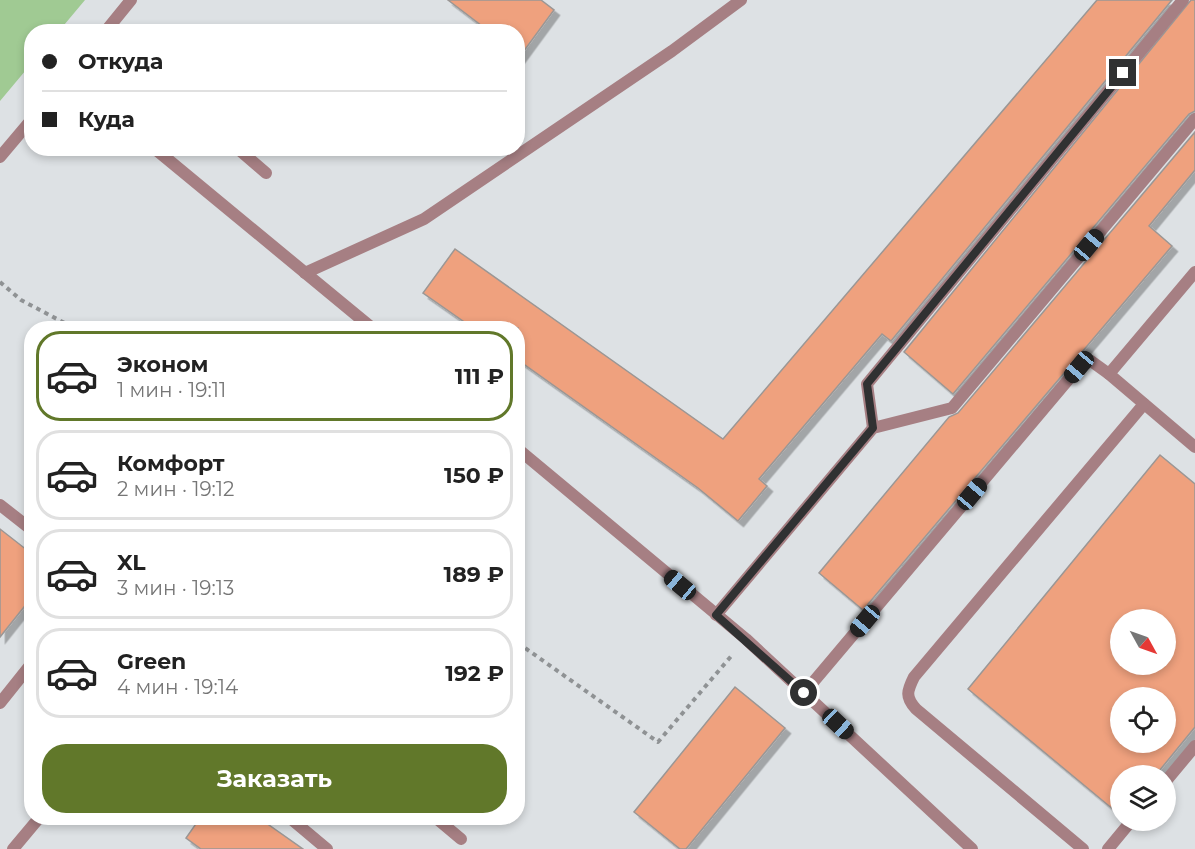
<!DOCTYPE html>
<html lang="ru">
<head>
<meta charset="utf-8">
<style>
	body { margin:0; font-family:Montserrat,sans-serif; background:#f2f2f2; color:#222; height:100vh; display:flex; flex-direction:column; font-size:22px; white-space:nowrap }
	* { box-sizing:border-box; margin:0 }
	p { font-size:20px; color:#767676 }
	.icon { flex:none; width:33px; height:33px; fill:none; stroke:currentColor; stroke-width:2; stroke-linecap:round; stroke-linejoin:round }
	.map { position:relative; flex:1; overflow:hidden }
	.panel { position:absolute; left:24px; top:321px; width:501px; height:504px; display:flex; flex-direction:column; background:#fff; border-radius:24px; box-shadow:0 3px 9px #0003 }
	.panel>* { flex:none }
	.banner { position:absolute; left:24px; top:24px; width:501px; height:132px; border-radius:24px; box-shadow:0 3px 9px #0003; display:grid; align-content:center; height:132px; padding:0 18px; background:#fff }
	.needle { width:39px; rotate:130deg }
	.buttons { position:absolute; left:1110px; top:609px; display:grid; gap:12px }
	.buttons a { display:grid; place-items:center; width:66px; height:66px; border-radius:50%; background:#fff; box-shadow:0 3px 9px #0003; font-size:30px }
	.end { position:absolute; width:27px; height:27px; margin:-14px; border:8px solid #303132; background:#fff; box-shadow:0 0 0 3px #fff }
	.from { border-radius:50% }
	.car { position:absolute; width:18px; height:36px; margin:-18px -9px; border-radius:8px; box-shadow:0 0 4px 2px #0007; background:linear-gradient(#222 24%,#8ab4d8 0 40%,#222 0 76%,#8ab4d8 0 86%,#222 0) }
	.banner b { display:flex; align-items:center; gap:21px; height:57px; font-size:22px }
	.banner b+b { border-top:2px solid #e0e0e0 }
	.banner i { width:15px; height:15px; background:#222 }
	ul { padding:10px 0 0; list-style:none }
	li { display:flex; align-items:center; gap:18px; height:90px; margin:0 12px 9px; padding:0 6px; border:3px solid #e0e0e0; border-radius:24px }
	li div { flex:1 }
	li b { display:block; font-size:22px }
	li em { font-style:normal; font-weight:700 }
	li.active { border-color:#61782a }
	li>.icon { width:54px; height:54px; stroke-width:1.5 }
	.cta { display:flex; gap:12px; margin-top:auto; padding:12px 18px }
	.cta a { flex:1; height:69px; border-radius:24px; background:#61782a; color:#fff; font-size:24px; font-weight:700; line-height:69px; text-align:center }
	.map>svg:first-child { display:block }
	.green { fill:#a0ca93 }
	.building { fill:#efa17e; stroke:#9b9795; stroke-width:1.5; fill-rule:evenodd; filter:url(#shadow) }
	.lines { fill:none; stroke-linecap:round; stroke-linejoin:round }
	.path { stroke:#8f9294; stroke-width:4; stroke-dasharray:4.5 4.5; stroke-linecap:butt }
	.lane { stroke:#a67f83; stroke-width:12 }
	.street { stroke:#a67f83; stroke-width:12 }
	.route { stroke:#303132; stroke-width:8 }
</style>
</head>
<body>
<div class="map">
<svg width="1195" height="849" viewBox="0 0 1195 849">
	<defs>
		<filter id="shadow"><feDropShadow dx="5.5" dy="5.5" stdDeviation="0" flood-color="#0004"/></filter>
	</defs>
	<rect width="100%" height="100%" fill="#dde1e4"/>
	<path class="green" d="M0,0H85L59,31L32,32L31,64L0,101Z"/>
	<g class="building">
		<path d="M448,0H541L554,10L518,59V32H490Z"/>
		<path d="M1097,0H1172L891,341L882,334L759,479L767,486L738,521L698,488L518,360V328H473L423,293L455,249L723,439Z"/>
		<path d="M1191,0H1195V111L1189,114L953,394L904,352Z"/>
		<path d="M1195,132V170L1149,226L1172,246L863,610L819,573L949,417L958,413Z"/>
		<path d="M1160,455L1195,484V727L1155,776H1120V815L968,689ZM1120,620H1166V664H1120ZM1120,698H1166V742H1120Z"/>
		<path d="M0,529L32,554V597L0,637Z"/>
		<path d="M735,687L785,728L686,849H680L634,812Z"/>
		<path d="M200,818H259L303,849H201L186,838Z"/>
	</g>
	<g class="lines">
		<g class="path">
			<path d="M0,282L21,300L74,328"/>
			<path d="M518,643L658,742L733,654"/>
		</g>
		<g class="lane">
			<path d="M154,148L372,328"/>
			<path d="M237,148L266,173"/>
			<path d="M1195,272L1109,374L1195,447"/>
			<path d="M305,273L424,219L672,51L741,0"/>
			<path d="M873,428L867,384L1183,0"/>
			<path d="M518,449L746,639L972,849"/>
			<path d="M0,505L32,530"/>
			<path d="M716,615L873,428L952,408L1195,119"/>
			<path d="M804,693L1079,367L1091,361L1109,374"/>
			<path d="M0,703L32,663"/>
			<path d="M1166,781L1195,746"/>
			<path d="M290,818L327,849"/>
			<path d="M436,818L461,839"/>
			<path d="M13,849L39,818"/>
			<path d="M1083,849L916,709C905,697 907,691 914,677L1144,404"/>
			<path d="M1108,849L1132,820"/>
		</g>
		<g class="street">
			<path d="M105,32L131,0"/>
			<path d="M0,157L32,119"/>
		</g>
	</g>
	<g class="lines">
		<path class="route" d="M804,693L716,615L873,428L867,384L1123,73"/>
	</g>
</svg>
<div class="buttons">
<a><svg class="needle" viewBox="-14 -14 28 28"><path d="M0-13l5 13h-10z" fill="#e53935"/><path d="M0 13l5-13h-10z" fill="#767676"/></svg></a>
<a><svg class="icon" aria-label="locate" viewBox="0 0 24 24"><circle cx="12" cy="12" r="6"/><path d="M12 2v4M12 18v4M2 12h4M18 12h4"/></svg></a>
<a><svg class="icon" aria-label="layers" viewBox="0 0 24 24"><path d="M12 4l9 5-9 5-9-5zM3 14l9 5 9-5"/></svg></a>
</div>
<i class="end from" style="left:804px;top:693px"></i>
<i class="end" style="left:1123px;top:73px"></i>
<i class="car" style="left:1089px;top:245px;rotate:40deg"></i>
<i class="car" style="left:1079px;top:367px;rotate:220deg"></i>
<i class="car" style="left:972px;top:494px;rotate:40deg"></i>
<i class="car" style="left:680px;top:585px;rotate:310deg"></i>
<i class="car" style="left:865px;top:621px;rotate:220deg"></i>
<i class="car" style="left:838px;top:724px;rotate:133deg"></i>
<div class="banner">
<b><i class="from"></i>Откуда</b>
<b><i></i>Куда</b>
</div>
<section class="panel">
<ul>
<li class="active"><svg class="icon" aria-label="car" viewBox="0 0 24 24"><path d="M5 17H2v-5l4-1 3-4h7l3 4 3 1v5h-3M9 17h6M6 11h13"/><circle cx="7" cy="17" r="2"/><circle cx="17" cy="17" r="2"/></svg><div><b>Эконом</b><p>1 мин · 19:11</p></div><em>111 ₽</em></li>
<li><svg class="icon" aria-label="car" viewBox="0 0 24 24"><path d="M5 17H2v-5l4-1 3-4h7l3 4 3 1v5h-3M9 17h6M6 11h13"/><circle cx="7" cy="17" r="2"/><circle cx="17" cy="17" r="2"/></svg><div><b>Комфорт</b><p>2 мин · 19:12</p></div><em>150 ₽</em></li>
<li><svg class="icon" aria-label="car" viewBox="0 0 24 24"><path d="M5 17H2v-5l4-1 3-4h7l3 4 3 1v5h-3M9 17h6M6 11h13"/><circle cx="7" cy="17" r="2"/><circle cx="17" cy="17" r="2"/></svg><div><b>XL</b><p>3 мин · 19:13</p></div><em>189 ₽</em></li>
<li><svg class="icon" aria-label="car" viewBox="0 0 24 24"><path d="M5 17H2v-5l4-1 3-4h7l3 4 3 1v5h-3M9 17h6M6 11h13"/><circle cx="7" cy="17" r="2"/><circle cx="17" cy="17" r="2"/></svg><div><b>Green</b><p>4 мин · 19:14</p></div><em>192 ₽</em></li>
</ul>
<div class="cta"><a>Заказать</a></div>
</section>
</div>
</body>
</html>
